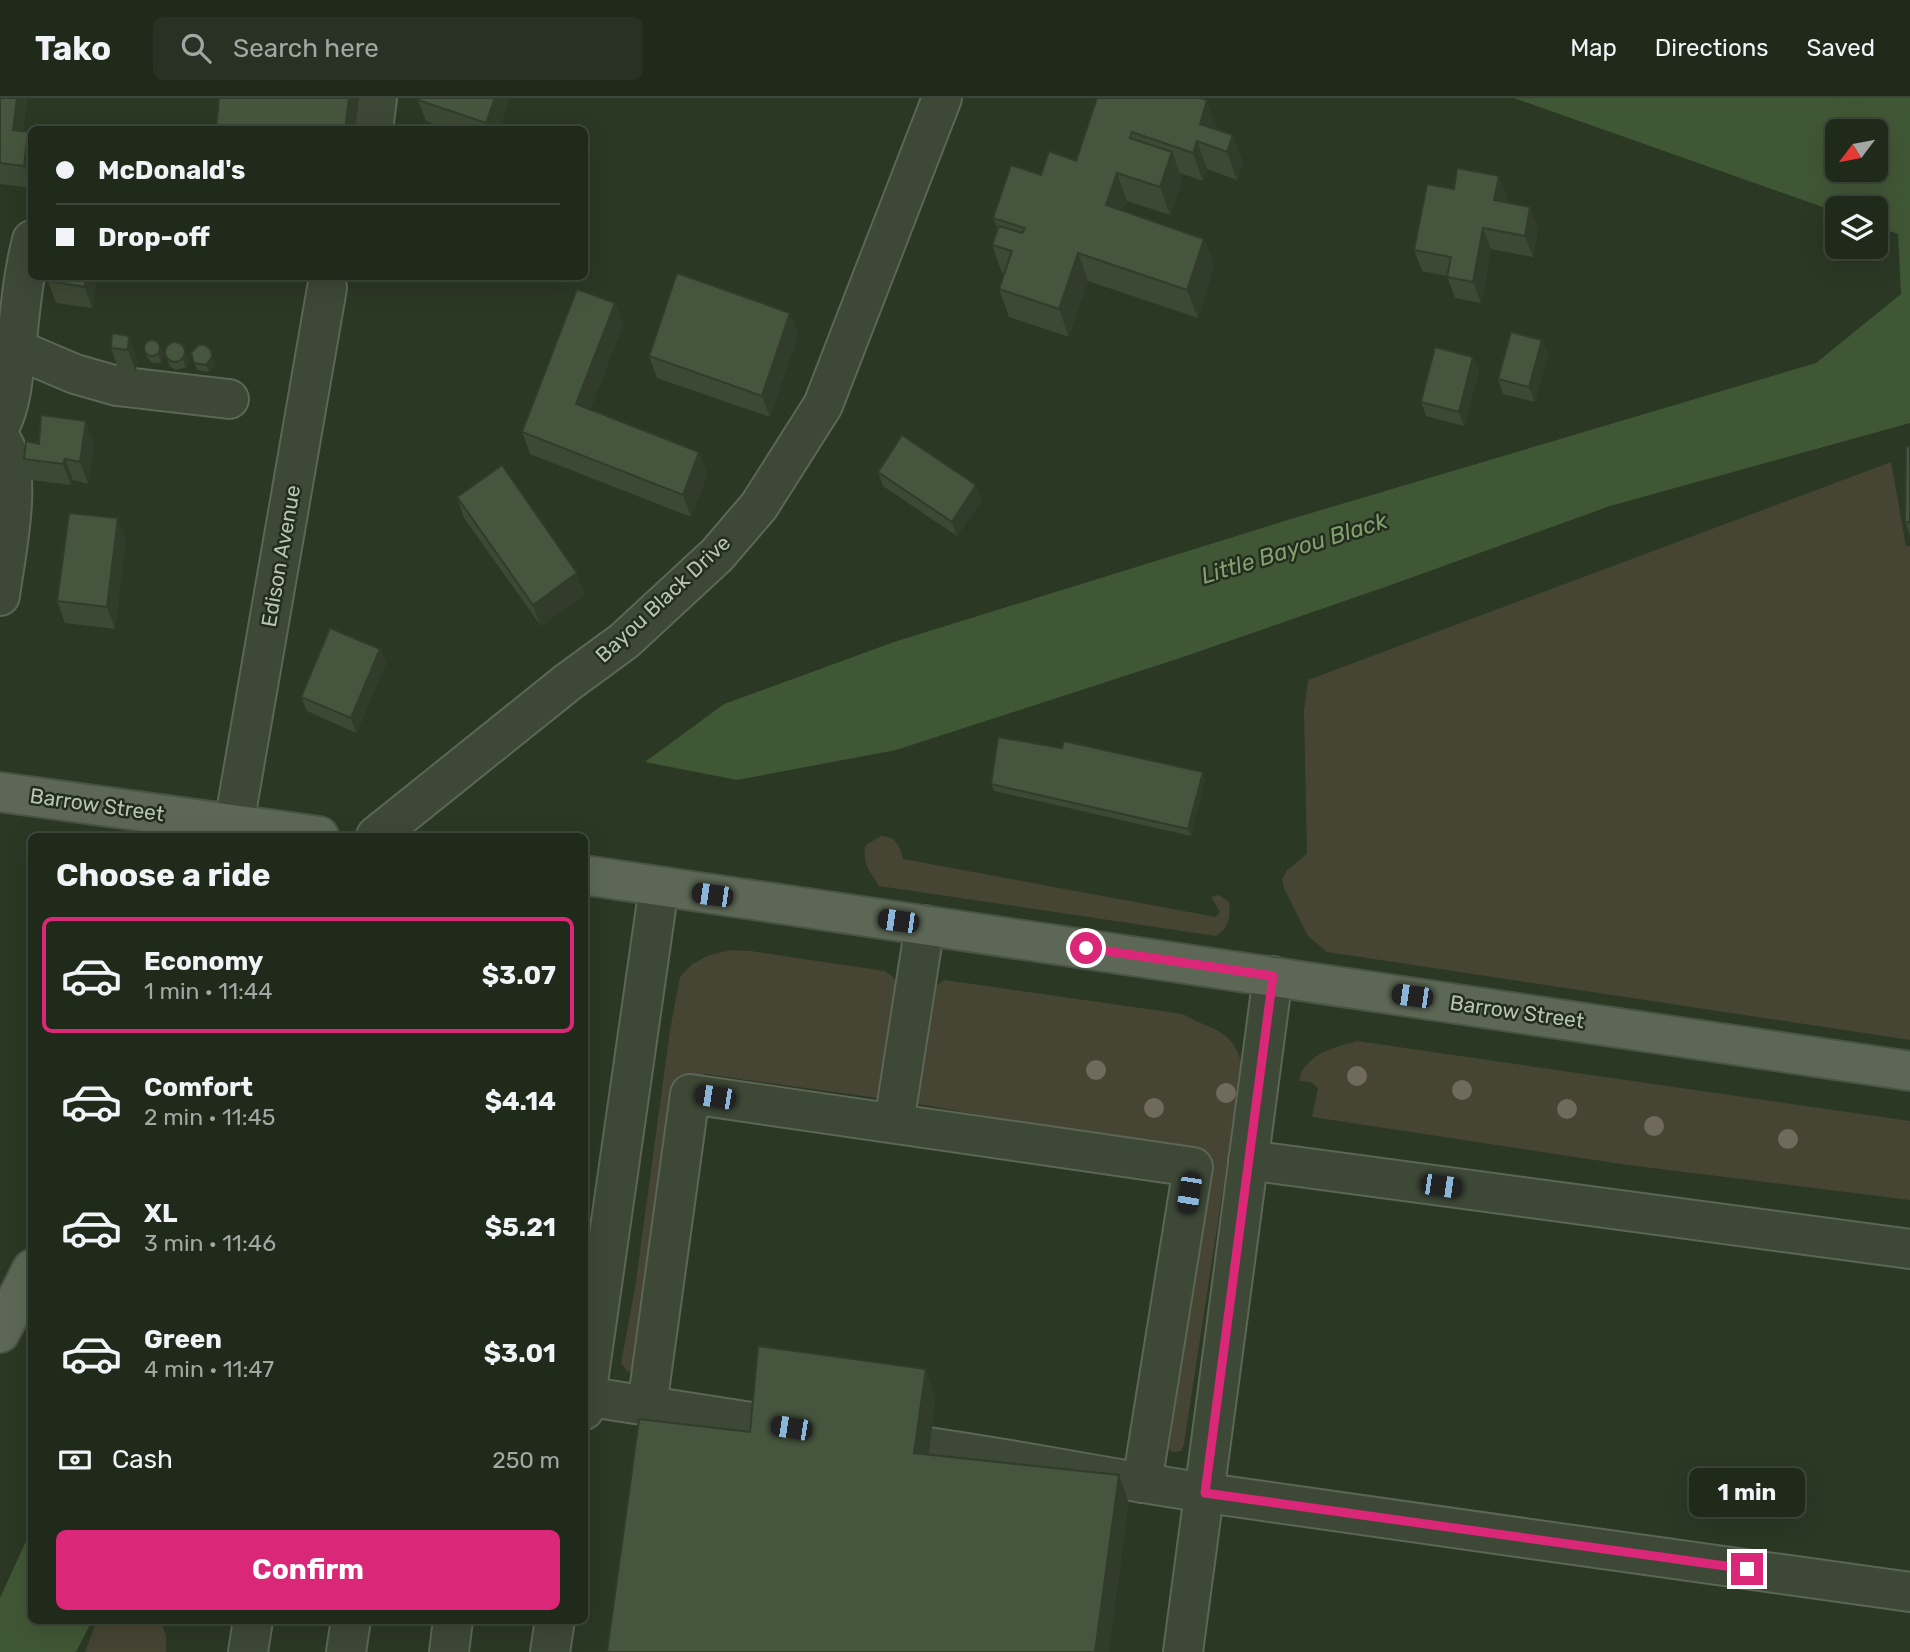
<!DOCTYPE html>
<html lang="en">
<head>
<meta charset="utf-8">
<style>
	body { margin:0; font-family:Rubik,sans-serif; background:#283224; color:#f1f3f6; height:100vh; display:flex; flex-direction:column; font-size:26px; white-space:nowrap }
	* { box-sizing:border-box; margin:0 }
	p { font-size:23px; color:#a2a7a3 }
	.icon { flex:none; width:38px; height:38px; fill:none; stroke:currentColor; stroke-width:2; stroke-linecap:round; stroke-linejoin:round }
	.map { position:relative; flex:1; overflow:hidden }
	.side { position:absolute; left:28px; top:735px; width:560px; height:791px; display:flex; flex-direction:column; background:#202a1b; border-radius:10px; box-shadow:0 7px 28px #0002,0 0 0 2px #3d463a }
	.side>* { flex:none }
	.hud { position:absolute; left:28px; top:28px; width:560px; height:154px; border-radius:10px; box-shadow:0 7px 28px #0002,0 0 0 2px #3d463a; display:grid; align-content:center; height:154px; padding:0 28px; background:#202a1b }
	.needle { width:46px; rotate:238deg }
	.buttons { position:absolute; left:1825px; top:21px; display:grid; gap:14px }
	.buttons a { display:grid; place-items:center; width:63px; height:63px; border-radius:10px; background:#202a1b; box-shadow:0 7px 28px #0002,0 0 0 2px #3d463a; font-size:35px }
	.end { position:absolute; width:32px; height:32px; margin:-16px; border:9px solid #db2777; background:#fff; box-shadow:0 0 0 4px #fff }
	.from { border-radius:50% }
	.bubble { position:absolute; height:49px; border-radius:10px; background:#202a1b; box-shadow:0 7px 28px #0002,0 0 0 2px #3d463a; font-size:23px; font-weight:700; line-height:49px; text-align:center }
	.car { position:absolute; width:21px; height:42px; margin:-21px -10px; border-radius:9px; box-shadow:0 0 5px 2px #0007; background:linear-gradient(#222 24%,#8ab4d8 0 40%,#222 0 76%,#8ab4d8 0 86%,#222 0) }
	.hud b { display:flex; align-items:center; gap:24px; height:66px; font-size:26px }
	.hud b+b { border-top:2px solid #3d463a }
	.hud i { width:18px; height:18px; background:#f1f3f6 }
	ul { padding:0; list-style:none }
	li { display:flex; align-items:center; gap:21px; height:116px; margin:0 14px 10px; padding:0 14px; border:4px solid transparent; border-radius:10px }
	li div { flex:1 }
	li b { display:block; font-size:26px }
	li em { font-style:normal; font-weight:700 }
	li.selected { border-color:#db2777 }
	li>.icon { width:63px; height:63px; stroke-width:1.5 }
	h2 { padding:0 28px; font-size:32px; line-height:84px }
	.pay { display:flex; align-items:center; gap:18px; height:77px; padding:0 28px; font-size:26px }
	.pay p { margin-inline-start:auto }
	.cta { display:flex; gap:14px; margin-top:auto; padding:14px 28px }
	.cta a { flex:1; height:80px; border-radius:10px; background:#db2777; color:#fff; font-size:28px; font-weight:700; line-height:80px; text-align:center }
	header { display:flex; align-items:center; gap:42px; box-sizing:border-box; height:98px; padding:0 35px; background:#202a1b; border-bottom:2px solid #3d463a }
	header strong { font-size:33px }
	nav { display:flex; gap:38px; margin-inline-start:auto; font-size:24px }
	.search { width:490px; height:63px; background:#283224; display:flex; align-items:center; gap:18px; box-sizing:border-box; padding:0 24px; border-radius:10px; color:#a2a7a3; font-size:26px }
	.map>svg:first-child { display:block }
	.green { fill:#464433 }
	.water { fill:#405735; fill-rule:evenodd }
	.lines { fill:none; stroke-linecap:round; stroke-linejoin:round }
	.minor-casing { stroke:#5b6655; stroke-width:42 }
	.major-casing { stroke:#495444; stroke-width:42 }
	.minor { stroke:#3d4837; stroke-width:38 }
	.major { stroke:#5c6855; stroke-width:38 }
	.tree { fill:#706a5c }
	.wall { fill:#3c4934 }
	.shaded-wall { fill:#313c2b }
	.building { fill:#46553d; stroke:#313c2b; stroke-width:2 }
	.route { stroke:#db2777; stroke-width:9 }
	.labels { text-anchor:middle; stroke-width:5; stroke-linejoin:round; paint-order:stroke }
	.street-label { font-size:21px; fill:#b8c4b2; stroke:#222d1d }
	.water-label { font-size:23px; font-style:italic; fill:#81a06f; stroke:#222d1d }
</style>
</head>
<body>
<header>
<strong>Tako</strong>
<div class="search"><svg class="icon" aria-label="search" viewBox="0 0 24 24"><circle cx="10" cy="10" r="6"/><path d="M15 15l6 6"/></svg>Search here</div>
<nav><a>Map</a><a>Directions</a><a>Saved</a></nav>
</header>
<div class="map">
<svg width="1910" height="1554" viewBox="0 0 1910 1554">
	<rect width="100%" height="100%" fill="#2b3824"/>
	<g class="green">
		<path d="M1891,364L1906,448H1910V942L1327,854L1308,838L1284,790L1282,781L1287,772L1307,756L1304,613L1308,582Z"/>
		<path d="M881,738C896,738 900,748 903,761L1216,819L1220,814L1211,799L1219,797L1229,804C1231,819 1229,830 1216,838L879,788C870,774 861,764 866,747Z"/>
		<path d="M732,852L751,853L885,873L893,879L898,888L881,998L877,1000L705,976L694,979L635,1270L628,1274L621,1265L635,1190L670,932L680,879L691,867L709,857Z"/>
		<path d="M945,882L1183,916C1210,933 1232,928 1242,967L1184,1346L1181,1353L1173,1354L1169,1351L1212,1058L918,1006L915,1004L935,888Z"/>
		<path d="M1357,943L1910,1023V1102L1628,1067L1312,1019L1318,990L1311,984L1299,983C1303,957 1335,949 1357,943Z"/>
		<path d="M97,1523H160L166,1537V1554H85Z"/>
	</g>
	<g class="water">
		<path d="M1514,0H1910V325L1610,408L1388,488L1180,560L896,652L737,682L645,664L724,606L894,544L1291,421L1816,265L1901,196L1898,136L1876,128V110H1838L1837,114ZM1838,33H1876V72H1838Z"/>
		<path d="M31,1432L32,1522L92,1523L76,1554H0V1500Z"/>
	</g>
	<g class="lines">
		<defs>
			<g id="minor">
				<path d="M373,32L377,0"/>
				<path d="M16,251L75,276L117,288L229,301"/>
				<path d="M0,328C11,307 13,281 15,258C20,219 22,180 32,142"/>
				<path d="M0,340C25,374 5,457 0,498"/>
				<path d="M234,726L327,190"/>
				<path d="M376,738L568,584L624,543L717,457L759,408L823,307L942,0"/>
				<path d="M894,1025L925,827"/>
				<path d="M1248,1062L1910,1151"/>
				<path d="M584,1298L803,1332"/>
				<path d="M647,1308L690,996L1193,1069L1142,1385"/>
				<path d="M584,1312L659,789"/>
				<path d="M877,1342C987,1355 1096,1379 1207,1395C1441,1429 1676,1461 1910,1494"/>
				<path d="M248,1554L253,1522"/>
				<path d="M346,1554L351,1522"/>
				<path d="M449,1554L453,1522"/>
				<path d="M550,1554L555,1522"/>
				<path d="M1183,1554L1273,878"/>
			</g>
			<g id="major">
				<path d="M0,694L319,738"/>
				<path d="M584,777L1910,973"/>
				<path d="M0,1235L32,1171"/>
			</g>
		</defs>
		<use href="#minor" class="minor-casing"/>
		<use href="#major" class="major-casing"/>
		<use href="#minor" class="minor"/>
		<use href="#major" class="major"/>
	</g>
	<g class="tree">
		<circle cx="1096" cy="972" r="10"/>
		<circle cx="1357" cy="978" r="10"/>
		<circle cx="1462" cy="992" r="10"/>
		<circle cx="1226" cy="995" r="10"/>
		<circle cx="1154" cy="1010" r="10"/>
		<circle cx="1567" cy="1011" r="10"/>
		<circle cx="1654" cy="1028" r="10"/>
		<circle cx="1788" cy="1041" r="10"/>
	</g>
	<g class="wall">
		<path d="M0,0H27L23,33L32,44V90L0,86Z"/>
		<path d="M509,0L499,32H442L443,29L426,23L418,2Z"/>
		<path d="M1097,0L1217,30V31L1233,37L1243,65L1237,82L1207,71L1203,83L1180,75L1182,82L1170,117L1127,103L1123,113L1204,141L1214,168L1198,220L1088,183L1069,239L1009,219L999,191L1004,175H1002L992,147L998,131L993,120L1041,77L1076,63Z"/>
		<path d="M1454,91L1507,99L1506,105L1530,109L1538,131L1533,159L1491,151L1481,205L1455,200L1447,178L1422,173L1414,152Z"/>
		<path d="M49,178H97L92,210L56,205L48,183Z"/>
		<path d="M615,205L623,227L590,312L699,354L707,376L691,419L530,356L522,334Z"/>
		<path d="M790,215L798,237L770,319L657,280L649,258Z"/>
		<path d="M112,235L137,260L136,274L118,271L111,250Z"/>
		<path d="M1542,242L1548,256L1535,304L1503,296L1498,281Z"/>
		<path d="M182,246L189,263L186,269L176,272L170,269L167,261Z"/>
		<path d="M144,251L164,256L161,264L157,265H152L147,259Z"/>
		<path d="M211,252L215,266L209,274L197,272L191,255Z"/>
		<path d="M1479,273L1464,328L1426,318L1421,304Z"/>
		<path d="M94,345L88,386L73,382L71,387L31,382L24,361L39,346Z"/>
		<path d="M1910,348V437L1905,424Z"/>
		<path d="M878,374L982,401L957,438L883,388Z"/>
		<path d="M457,399L585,497L541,528L464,420Z"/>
		<path d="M126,441L115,531L65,525L57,503Z"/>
		<path d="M380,551L386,565L356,635L307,613L301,599Z"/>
		<path d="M1205,681L1191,738L994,693L991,686Z"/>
	</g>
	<g class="shaded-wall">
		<path d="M17,0H27L21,53L13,32Z"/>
		<path d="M349,0H359L355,32H345Z"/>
		<path d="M495,0H509L499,32H489L486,25Z"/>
		<path d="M1207,2L1217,30L1211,48L1200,26Z"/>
		<path d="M28,34L32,44V88L24,68Z"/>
		<path d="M1233,37L1243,65L1237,82L1227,54Z"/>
		<path d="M1197,43L1207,71L1203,83L1193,55Z"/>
		<path d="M1172,54L1182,82L1170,117L1160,89Z"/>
		<path d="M1117,75L1127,103L1116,135L1106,107Z"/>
		<path d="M1499,78L1507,99L1502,124L1494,102Z"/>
		<path d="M1530,109L1538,131L1533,159L1525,138Z"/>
		<path d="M1483,130L1491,151L1481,205L1473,184Z"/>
		<path d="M1204,141L1214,168L1198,220L1187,192Z"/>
		<path d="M1078,155L1088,183L1069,239L1059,211Z"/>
		<path d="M86,178H97L92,210L85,189Z"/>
		<path d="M615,205L623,227L584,328L576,306Z"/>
		<path d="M790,215L798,237L770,319L762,298Z"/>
		<path d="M129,238L137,260L136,274L128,252Z"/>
		<path d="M1542,242L1548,256L1535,304L1529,289Z"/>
		<path d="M161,249L164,256L161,264L158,257Z"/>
		<path d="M211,252L215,266L209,274L206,267Z"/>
		<path d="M186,256L189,263L186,269L183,262Z"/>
		<path d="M1473,259L1479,273L1464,328L1459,314Z"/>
		<path d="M86,323L94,345L88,386L80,364Z"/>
		<path d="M699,354L707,376L691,419L683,397Z"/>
		<path d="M65,361L73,382L71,387L63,366Z"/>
		<path d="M976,387L982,401L957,438L952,424Z"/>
		<path d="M118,420L126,441L115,531L107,509Z"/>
		<path d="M577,475L585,497L541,528L533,507Z"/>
		<path d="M380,551L386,565L356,635L351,620Z"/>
		<path d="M1203,674L1205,681L1191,738L1188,731Z"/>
		<path d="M926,1271L936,1299L925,1383L914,1355Z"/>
		<path d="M1119,1377L1129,1405L1109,1554H1095Z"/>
	</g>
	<g class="building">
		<path d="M0,0H17L13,32L28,34L24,68L0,65Z"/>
		<path d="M219,0H349L345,32H231L216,30Z"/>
		<path d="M419,0H495L486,25L418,2Z"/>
		<path d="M1097,0H1201L1207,2L1200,26L1233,37L1227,54L1197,43L1193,55L1132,34L1130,40L1172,54L1160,89L1117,75L1106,107L1204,141L1187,192L1078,155L1059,211L999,191L1012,153L992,147L999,128L1022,135L1025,130L993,120L1011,67L1041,77L1049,53L1076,63Z"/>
		<path d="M444,27L457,32H442Z"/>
		<path d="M1457,70L1499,78L1494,102L1530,109L1525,138L1483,130L1473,184L1447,179L1451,159L1414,152L1427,86L1454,91Z"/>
		<path d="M677,175L790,215L762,298L649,258Z"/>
		<path d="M49,178H86L85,189L48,183Z"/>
		<path d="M577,191L615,205L576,306L699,354L683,397L522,334Z"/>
		<path d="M1511,234L1542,242L1529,289L1498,281Z"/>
		<path d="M112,235L129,238L128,252L111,250Z"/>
		<circle cx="152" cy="250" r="8"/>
		<circle cx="175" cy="254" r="10"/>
		<path d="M198,247H205L211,252L212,259L206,267L194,265L191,255Z"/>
		<path d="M1435,249L1473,259L1459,314L1421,304Z"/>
		<path d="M41,317L86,323L80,364L65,361L63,366L24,361L26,343L39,346Z"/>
		<path d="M902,337L976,387L952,424L878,374Z"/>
		<path d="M1906,348H1910V424H1905Z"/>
		<path d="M502,367L577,475L533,507L457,399Z"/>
		<path d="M69,415L118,420L107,509L57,503Z"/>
		<path d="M330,530L380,551L351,620L301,599Z"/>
		<path d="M998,639L1062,650L1064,643L1203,674L1188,731L991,686Z"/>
		<path d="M758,1248L926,1271L914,1355L1119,1377L1095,1554H607L639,1321L750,1334Z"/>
	</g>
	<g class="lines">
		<path class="route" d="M1086,850L1273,878L1205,1395L1747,1471"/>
	</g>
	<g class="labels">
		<g class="street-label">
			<text transform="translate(281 458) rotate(-80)" y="7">Edison Avenue</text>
			<text transform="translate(663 501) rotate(-43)" y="7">Bayou Black Drive</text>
			<text transform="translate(97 707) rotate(8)" y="7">Barrow Street</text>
			<text transform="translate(1517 914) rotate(8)" y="7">Barrow Street</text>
		</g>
		<g class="water-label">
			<text transform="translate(1294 450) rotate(-17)" y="8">Little Bayou Black</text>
		</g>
	</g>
</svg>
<div class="buttons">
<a><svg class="needle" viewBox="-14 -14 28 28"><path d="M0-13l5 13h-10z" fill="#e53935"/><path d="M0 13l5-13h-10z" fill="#a2a7a3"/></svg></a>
<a><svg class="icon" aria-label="layers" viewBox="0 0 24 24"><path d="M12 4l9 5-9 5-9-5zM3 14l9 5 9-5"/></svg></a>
</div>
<i class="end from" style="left:1086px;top:850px"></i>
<i class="end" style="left:1747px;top:1471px"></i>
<div class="bubble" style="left:1689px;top:1370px;width:116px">1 min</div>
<i class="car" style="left:712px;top:797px;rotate:278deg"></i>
<i class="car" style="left:898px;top:823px;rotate:278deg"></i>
<i class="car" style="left:1412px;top:898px;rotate:278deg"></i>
<i class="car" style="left:715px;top:999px;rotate:279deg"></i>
<i class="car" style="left:1441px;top:1088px;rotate:98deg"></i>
<i class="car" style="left:1189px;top:1095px;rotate:189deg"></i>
<i class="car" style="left:791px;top:1330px;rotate:279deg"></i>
<div class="hud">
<b><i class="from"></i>McDonald's</b>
<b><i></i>Drop-off</b>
</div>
<section class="side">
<h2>Choose a ride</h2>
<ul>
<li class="selected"><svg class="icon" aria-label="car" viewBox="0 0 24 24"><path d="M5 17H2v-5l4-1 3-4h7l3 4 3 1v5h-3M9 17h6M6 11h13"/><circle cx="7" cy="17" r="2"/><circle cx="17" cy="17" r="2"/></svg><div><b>Economy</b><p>1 min · 11:44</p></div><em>$3.07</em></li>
<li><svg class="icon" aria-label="car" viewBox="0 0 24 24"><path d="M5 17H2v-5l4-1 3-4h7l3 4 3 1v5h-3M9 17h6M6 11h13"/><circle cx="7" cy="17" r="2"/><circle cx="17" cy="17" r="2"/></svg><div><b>Comfort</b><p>2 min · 11:45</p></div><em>$4.14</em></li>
<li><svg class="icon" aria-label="car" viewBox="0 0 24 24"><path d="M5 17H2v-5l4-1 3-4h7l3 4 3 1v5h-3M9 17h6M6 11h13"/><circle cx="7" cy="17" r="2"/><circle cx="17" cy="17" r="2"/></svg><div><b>XL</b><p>3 min · 11:46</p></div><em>$5.21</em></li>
<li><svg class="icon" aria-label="car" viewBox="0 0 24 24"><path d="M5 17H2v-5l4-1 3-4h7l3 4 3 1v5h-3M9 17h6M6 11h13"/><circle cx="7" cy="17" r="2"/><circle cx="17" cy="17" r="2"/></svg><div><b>Green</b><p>4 min · 11:47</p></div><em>$3.01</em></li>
</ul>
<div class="pay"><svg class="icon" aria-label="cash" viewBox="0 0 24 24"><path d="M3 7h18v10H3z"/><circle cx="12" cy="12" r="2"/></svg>Cash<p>250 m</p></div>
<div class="cta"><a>Confirm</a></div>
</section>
</div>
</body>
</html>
